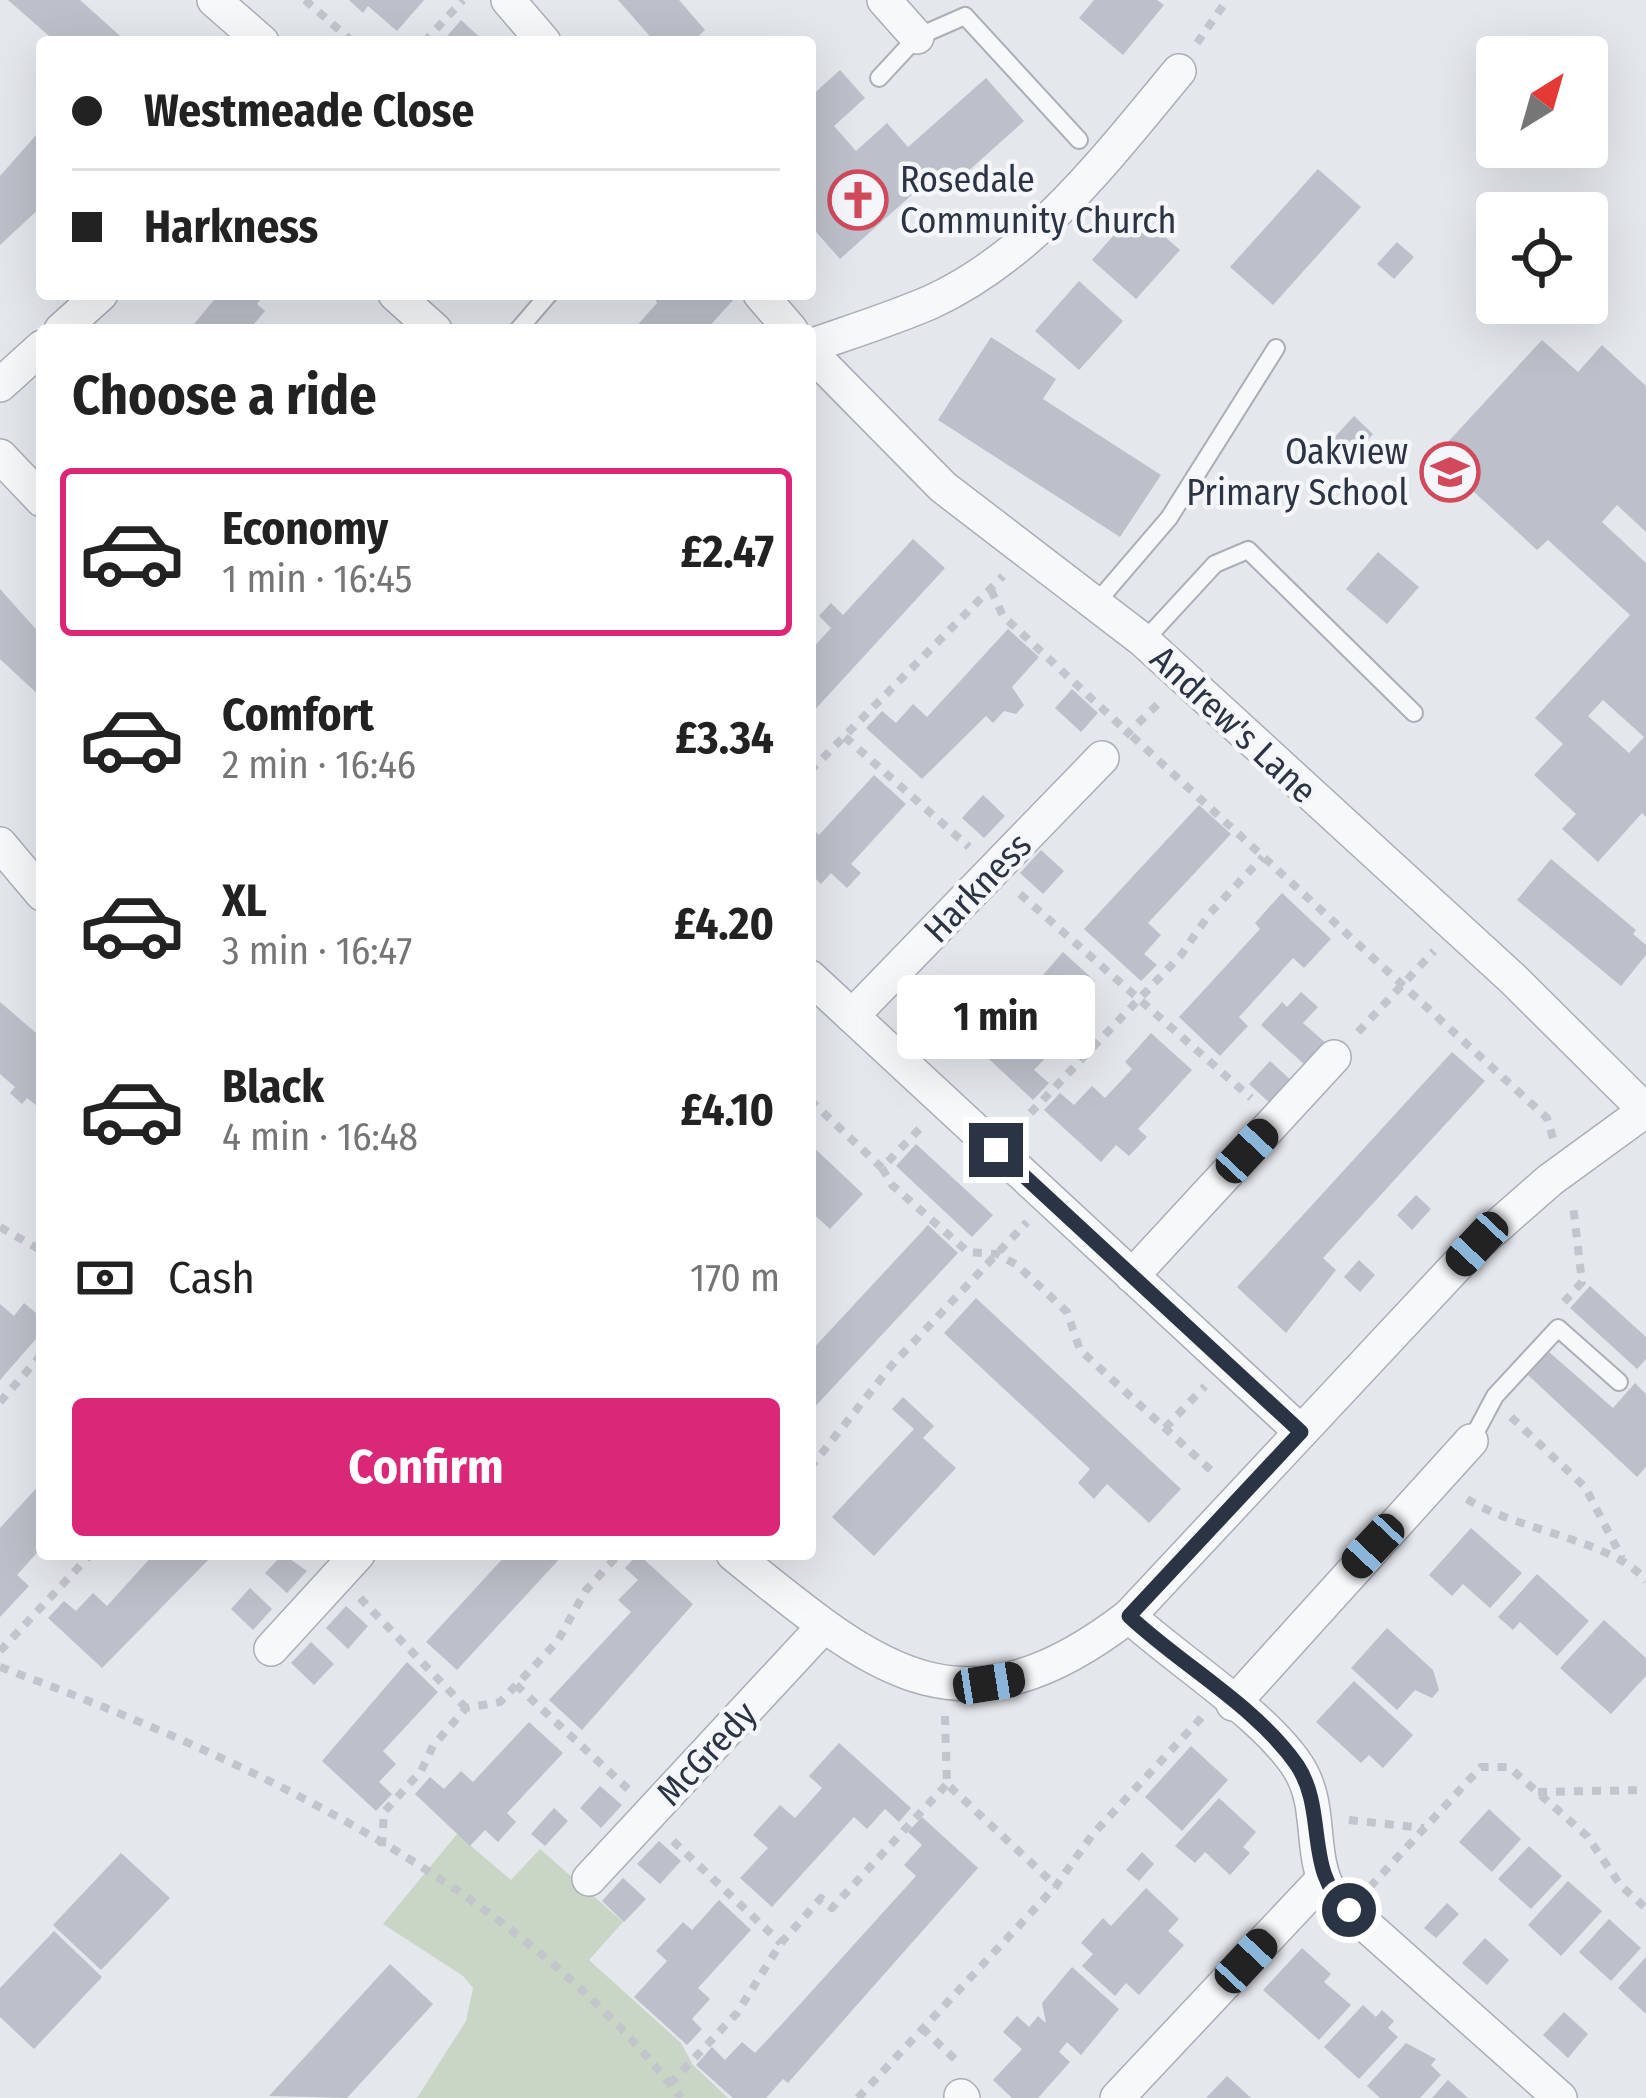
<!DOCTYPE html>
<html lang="en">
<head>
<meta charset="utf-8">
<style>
	body { margin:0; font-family:"Fira Sans Condensed",sans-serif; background:#f6f6f6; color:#222; height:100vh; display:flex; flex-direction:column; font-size:45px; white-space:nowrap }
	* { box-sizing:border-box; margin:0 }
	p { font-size:39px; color:#767676 }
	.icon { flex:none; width:66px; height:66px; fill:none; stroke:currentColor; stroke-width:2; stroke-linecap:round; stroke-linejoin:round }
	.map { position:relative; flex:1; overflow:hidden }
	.details { position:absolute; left:36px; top:324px; width:780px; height:1236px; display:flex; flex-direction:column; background:#fff; border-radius:12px; box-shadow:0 12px 48px #0002 }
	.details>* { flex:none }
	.top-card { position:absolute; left:36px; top:36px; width:780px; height:264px; border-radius:12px; box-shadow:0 12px 48px #0002; display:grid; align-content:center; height:264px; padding:0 36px; background:#fff }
	.needle { width:78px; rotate:37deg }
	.controls { position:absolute; left:1476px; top:36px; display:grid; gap:24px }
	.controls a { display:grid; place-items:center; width:132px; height:132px; border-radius:12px; background:#fff; box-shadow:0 12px 48px #0002; font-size:60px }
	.end { position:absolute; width:54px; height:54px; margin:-27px; border:15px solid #2b3445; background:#fff; box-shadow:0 0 0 6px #fff }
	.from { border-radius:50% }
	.bubble { position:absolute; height:84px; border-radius:12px; background:#fff; box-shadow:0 12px 48px #0002; font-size:39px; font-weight:700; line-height:84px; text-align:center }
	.car { position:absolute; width:36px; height:72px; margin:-36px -18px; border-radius:15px; box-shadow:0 0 9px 3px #0007; background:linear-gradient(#222 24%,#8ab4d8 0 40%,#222 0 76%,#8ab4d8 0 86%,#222 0) }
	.top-card b { display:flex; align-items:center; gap:42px; height:114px; font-size:45px }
	.top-card b+b { border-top:3px solid #e0e0e0 }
	.top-card i { width:30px; height:30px; background:#222 }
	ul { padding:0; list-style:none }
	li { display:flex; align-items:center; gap:36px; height:168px; margin:0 24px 18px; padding:0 12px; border:6px solid transparent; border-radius:12px }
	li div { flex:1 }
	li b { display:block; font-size:45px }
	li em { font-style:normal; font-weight:700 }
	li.selected { border-color:#db2777 }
	li>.icon { width:108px; height:108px; stroke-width:1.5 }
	h2 { padding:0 36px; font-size:54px; line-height:144px }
	.pay { display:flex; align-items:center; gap:30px; height:132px; padding:0 36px; font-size:45px }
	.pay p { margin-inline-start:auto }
	.button { display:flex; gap:24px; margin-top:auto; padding:24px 36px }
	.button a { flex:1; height:138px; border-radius:12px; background:#db2777; color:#fff; font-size:48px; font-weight:700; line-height:138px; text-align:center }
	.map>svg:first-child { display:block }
	.green { fill:#c9d6c5 }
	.building { fill:#bbc0ca; fill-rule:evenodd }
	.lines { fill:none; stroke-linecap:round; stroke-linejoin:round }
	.lane-casing { stroke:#a9aeb7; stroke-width:20 }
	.street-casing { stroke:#a9aeb7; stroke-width:36 }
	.path { stroke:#c2c5cb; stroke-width:8; stroke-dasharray:9 9; stroke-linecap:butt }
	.lane { stroke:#f7f8fa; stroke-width:16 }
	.street { stroke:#f7f8fa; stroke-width:33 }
	.route { stroke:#2b3445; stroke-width:15 }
	.labels { text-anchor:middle; stroke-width:9; stroke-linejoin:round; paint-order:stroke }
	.poi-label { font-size:36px; fill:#2b3445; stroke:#f4f6f9; text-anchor:start }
	.street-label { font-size:36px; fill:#2b3445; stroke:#f4f6f9 }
</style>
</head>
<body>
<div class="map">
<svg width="1646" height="2098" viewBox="0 0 1646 2098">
	<rect width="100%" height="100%" fill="#e4e7ec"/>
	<path class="green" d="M457,1834L511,1880L540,1849L623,1922L589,1960L681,2043L693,2065L728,2098H417L466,2021L473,1988L463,1976L383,1924Z"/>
	<g class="building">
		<path d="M8,0H80L127,42H56Z"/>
		<path d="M349,0H424L397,31L368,6L363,13Z"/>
		<path d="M618,0H679L705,30L692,42H655Z"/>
		<path d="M1094,0H1157L1164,5L1123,55L1079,18Z"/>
		<path d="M461,20L485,42H442Z"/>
		<path d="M840,70L865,98L834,126L856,151L887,123L908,147L986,78L1024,121L947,190L934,175L840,259L810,225V97Z"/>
		<path d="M38,133L42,137V206L0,245V176Z"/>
		<path d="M1318,169L1361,207L1273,305L1230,267Z"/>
		<path d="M1135,211L1180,250L1136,299L1092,260Z"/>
		<path d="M1397,242L1414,257L1394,279L1377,264Z"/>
		<path d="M1079,281L1123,321L1079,370L1035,331Z"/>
		<path d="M219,294H265L257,304L265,311L249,330H189Z"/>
		<path d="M653,294H728L734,299L706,330H633L657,303Z"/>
		<path d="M991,337L1056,379L1043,399L1161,475L1120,537L938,420Z"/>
		<path d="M1542,340L1578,372L1602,345L1646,386V532L1617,505L1602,522L1646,563V817L1642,813L1598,862L1562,829L1576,814L1534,775L1563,744L1535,718L1630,615L1548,540L1537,550L1435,456ZM1603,700L1644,737L1629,753L1588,716Z"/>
		<path d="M1354,416L1373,434L1353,456L1333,439Z"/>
		<path d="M913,539L945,568L810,715V651L831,628L819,616L831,603L843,615Z"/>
		<path d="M1378,552L1419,587L1387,624L1346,589Z"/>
		<path d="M0,589L42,636V698L0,659Z"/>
		<path d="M1008,629L1039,657L1012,687L1024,705L1016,714L1004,711L993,723L986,716L922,779L866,728L882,711L896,723L913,704L927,717Z"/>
		<path d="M1072,689L1098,713L1081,732L1055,708Z"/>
		<path d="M874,775L906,804L851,864L861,873L847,888L831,873L821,884L810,873V826L819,835Z"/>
		<path d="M983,795L1005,816L984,838L962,818Z"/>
		<path d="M1199,805L1231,834L1148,923L1161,935L1144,954L1157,965L1141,981L1084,929Z"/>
		<path d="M1041,850L1064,871L1043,894L1020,873Z"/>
		<path d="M1551,859L1636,930L1633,934L1646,945V955L1621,986L1517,900Z"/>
		<path d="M1282,893L1331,939L1304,968L1293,958L1239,1017L1248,1026L1220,1056L1179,1017L1260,929L1255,923Z"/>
		<path d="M1063,952L1095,981L1040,1040L1052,1051L1034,1070L1049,1083L1033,1100L978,1049Z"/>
		<path d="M1301,992L1318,1007L1303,1023L1327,1044L1306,1066L1261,1025L1282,1002L1287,1007Z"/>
		<path d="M0,1002L42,1038V1110L27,1098L22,1104L10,1093L15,1087L0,1074Z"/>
		<path d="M1151,1033L1192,1070L1138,1129L1147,1137L1129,1156L1116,1145L1101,1162L1044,1110L1060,1093L1074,1105L1092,1086L1105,1098L1132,1069L1125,1062Z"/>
		<path d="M1452,1052L1485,1081L1323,1258L1336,1270L1286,1333L1237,1287Z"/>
		<path d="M1270,1061L1292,1081L1271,1104L1249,1084Z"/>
		<path d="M810,1144L863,1194L830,1229L810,1211Z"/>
		<path d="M916,1144L993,1215L972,1237L896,1166Z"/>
		<path d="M1416,1195L1431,1209L1412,1230L1397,1215Z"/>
		<path d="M928,1225L958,1253L810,1412V1352Z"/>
		<path d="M1359,1260L1375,1275L1360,1292L1344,1277Z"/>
		<path d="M1590,1286L1646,1337V1359L1637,1369L1570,1308Z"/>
		<path d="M976,1298L1181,1489L1149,1523L1107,1484L1094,1499L1078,1483L1090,1469L944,1333Z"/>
		<path d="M24,1303L42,1318V1332L0,1380V1304L14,1316Z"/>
		<path d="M1549,1352L1613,1408L1635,1383L1646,1394V1467L1637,1477L1528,1375Z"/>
		<path d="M903,1397L934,1426L923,1438L956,1468L874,1556L832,1517L914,1429L892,1409Z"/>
		<path d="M42,1482V1547L17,1575L29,1586L0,1617V1528Z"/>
		<path d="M1471,1528L1522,1573L1490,1608L1463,1584L1452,1596L1429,1575Z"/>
		<path d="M154,1554H214L102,1668L48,1618L64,1601L76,1611L93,1593L107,1606Z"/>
		<path d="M283,1554L307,1571L287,1593L265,1573Z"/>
		<path d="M507,1554H564L457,1670L426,1642Z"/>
		<path d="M638,1554L693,1604L582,1730L549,1700L631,1612L618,1600L638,1580L625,1568Z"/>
		<path d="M1537,1574L1589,1621L1557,1656L1520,1622L1513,1630L1498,1617Z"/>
		<path d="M250,1588L272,1609L253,1630L231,1609Z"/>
		<path d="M346,1606L368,1626L348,1649L326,1628Z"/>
		<path d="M1604,1620L1646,1658V1676L1611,1714L1560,1668Z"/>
		<path d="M1387,1628L1433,1670L1439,1690L1432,1698L1415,1690L1397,1710L1351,1668Z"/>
		<path d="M311,1642L334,1664L314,1685L291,1663Z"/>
		<path d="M407,1662L438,1692L383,1751L396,1764L379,1782L392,1794L376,1811L322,1761Z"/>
		<path d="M1354,1681L1413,1735L1383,1768L1369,1755L1361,1763L1316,1722Z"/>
		<path d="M529,1722L563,1753L507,1813L516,1822L498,1842L485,1830L470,1846L415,1794L430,1777L444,1789L461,1771L473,1782Z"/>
		<path d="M839,1743L911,1808L899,1822L885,1809L867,1829L854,1817L772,1907L740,1878L768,1848L753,1835L780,1805L795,1818L822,1788L809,1776Z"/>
		<path d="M1191,1746L1228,1780L1182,1831L1145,1797Z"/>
		<path d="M600,1786L622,1805L601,1828L580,1808Z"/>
		<path d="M1219,1798L1256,1832L1243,1847L1250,1853L1230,1875L1205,1852L1195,1863L1175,1846Z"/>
		<path d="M554,1808L568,1821L545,1846L531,1834Z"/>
		<path d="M1489,1809L1521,1839L1492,1872L1459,1842Z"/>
		<path d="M922,1817L978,1868L788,2083L783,2079L766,2098H733L696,2065L712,2047L725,2060L742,2042L755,2053L782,2024L916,1876L904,1865L922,1845L908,1832Z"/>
		<path d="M659,1841L681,1861L660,1884L637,1864Z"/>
		<path d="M1529,1846L1562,1876L1531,1909L1498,1879Z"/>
		<path d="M1142,1852L1154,1864L1139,1881L1126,1870Z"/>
		<path d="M121,1853L170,1898L101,1970L53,1925Z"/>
		<path d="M623,1878L646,1899L624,1922L602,1901Z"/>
		<path d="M1568,1881L1602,1911L1561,1956L1528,1925Z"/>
		<path d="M1146,1888L1179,1919L1168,1931L1184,1945L1139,1995L1126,1983L1115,1996L1082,1966L1093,1954L1081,1943L1103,1918L1111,1926Z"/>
		<path d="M719,1900L751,1930L698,1988L710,1999L692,2019L702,2029L687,2045L634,1997L667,1961L656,1951L683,1922L692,1930Z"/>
		<path d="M1447,1903L1459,1914L1436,1938L1424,1928Z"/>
		<path d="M1609,1919L1641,1948L1611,1981L1579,1952Z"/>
		<path d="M54,1931L102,1977L34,2049L0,2017V1988Z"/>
		<path d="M1485,1938L1509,1960L1487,1985L1462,1963Z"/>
		<path d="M1302,1948L1331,1974L1324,1982L1351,2005L1319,2040L1263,1990Z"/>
		<path d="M1646,1957V2014L1618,1988Z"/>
		<path d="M390,1964L433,2004L347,2098L269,2096Z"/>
		<path d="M1072,1967L1119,2009L1081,2055L1067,2042L1059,2052L1070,2062L1038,2098H1012L993,2080L1022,2049L1003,2032L1017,2016L1029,2027L1038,2016L1046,2023L1042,2003Z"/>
		<path d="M1363,2005L1376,2017L1382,2010L1394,2021L1388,2028L1398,2037L1359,2079L1324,2047Z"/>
		<path d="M1564,2012L1588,2034L1568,2058L1543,2035Z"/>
		<path d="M1406,2043L1436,2059L1431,2065L1441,2075L1420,2098H1380L1367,2086Z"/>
		<path d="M1227,2076L1251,2098H1206Z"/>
		<path d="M1448,2080L1468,2098H1432Z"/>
	</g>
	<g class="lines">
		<defs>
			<g id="lane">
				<path d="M879,78L917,37L965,16L1079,140"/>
				<path d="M518,330L549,294"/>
				<path d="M1097,602L1169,518L1276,348"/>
				<path d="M1144,641L1215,564L1248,550L1414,713"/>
				<path d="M1471,1441L1495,1396L1558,1328L1619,1382"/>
			</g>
			<g id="street">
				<path d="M214,0L262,42"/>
				<path d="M508,0L544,42"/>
				<path d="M884,0L917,37"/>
				<path d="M395,294L435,330"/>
				<path d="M760,294L791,330"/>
				<path d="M61,330L101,294"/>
				<path d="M810,346C850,332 892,319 931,302C1034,255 1109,155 1179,71"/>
				<path d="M810,352L943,487L1144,641L1513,979L1646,1111"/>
				<path d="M0,385L42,347"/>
				<path d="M0,456L42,500"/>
				<path d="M0,844L42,894"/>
				<path d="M810,977L1301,1432"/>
				<path d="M852,1016L1102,758"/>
				<path d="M1132,1276L1334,1057"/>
				<path d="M733,1554C875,1669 960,1746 1129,1616L1477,1244L1550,1180L1646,1110"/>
				<path d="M1129,1616C1177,1660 1269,1718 1300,1770C1323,1809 1308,1856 1331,1894L1560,2098"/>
				<path d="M271,1649L358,1554"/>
				<path d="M1233,1704L1471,1441"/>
				<path d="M589,1879L823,1627"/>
				<path d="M961,2096L963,2098"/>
				<path d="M1117,2098L1322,1880"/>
			</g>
		</defs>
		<use href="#lane" class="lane-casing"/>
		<use href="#street" class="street-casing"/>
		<g class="path">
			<path d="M305,0L353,42"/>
			<path d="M424,42L463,0"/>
			<path d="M1197,43L1227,0"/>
			<path d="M991,590L1003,616L1121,726"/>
			<path d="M1125,736L1162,700"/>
			<path d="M1132,736L1547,1118L1553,1138"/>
			<path d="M845,737L969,847"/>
			<path d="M810,771L1003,576"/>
			<path d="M1020,894L1251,1098"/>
			<path d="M1358,1032L1434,951"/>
			<path d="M810,1100L882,1168L923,1125"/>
			<path d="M1018,1126L1181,955L1210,913L1263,857"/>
			<path d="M882,1168L892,1185L968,1252L997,1254L1017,1265L1067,1312L1080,1350L1215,1474"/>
			<path d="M0,1227L42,1251"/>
			<path d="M1564,1302L1582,1282L1573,1205"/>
			<path d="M0,1402L42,1354"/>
			<path d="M1511,1417L1585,1487L1622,1558"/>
			<path d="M1165,1428L1205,1386"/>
			<path d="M810,1468L892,1365L1027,1222"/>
			<path d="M1467,1499C1518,1531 1616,1541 1646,1581"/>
			<path d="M360,1598L466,1708"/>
			<path d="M0,1651L91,1554"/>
			<path d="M0,1667C251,1760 514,1882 681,2098"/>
			<path d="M516,1685L628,1789"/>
			<path d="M945,1716L947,1784L1056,1886"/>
			<path d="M1538,1792L1646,1790"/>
			<path d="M1349,1820L1424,1828"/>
			<path d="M673,1841L781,1943"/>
			<path d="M382,1846L384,1812L421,1771L433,1746L466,1708L500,1702L557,1642L586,1590L619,1554"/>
			<path d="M1370,1887L1481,1767H1509L1587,1836L1621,1886L1646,1908"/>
			<path d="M922,2028L960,2064"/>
			<path d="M670,2084L737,2013L781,1943L821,1898L832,1908L947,1784"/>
			<path d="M858,2098L1056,1886L1092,1835L1202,1717"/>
		</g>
		<use href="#lane" class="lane"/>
		<use href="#street" class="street"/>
	</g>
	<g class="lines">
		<path class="route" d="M996,1150L1301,1432L1129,1616C1181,1665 1256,1706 1297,1765C1328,1812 1303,1872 1349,1910"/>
	</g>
	<defs>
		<symbol id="church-ring" viewBox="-11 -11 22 22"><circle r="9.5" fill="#f4f6f9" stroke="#d1495b" stroke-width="1.5"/><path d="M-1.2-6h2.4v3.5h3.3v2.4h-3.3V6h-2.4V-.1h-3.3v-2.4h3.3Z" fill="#d1495b"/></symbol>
		<symbol id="school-ring" viewBox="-11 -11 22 22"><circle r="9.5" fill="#f4f6f9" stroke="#d1495b" stroke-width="1.5"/><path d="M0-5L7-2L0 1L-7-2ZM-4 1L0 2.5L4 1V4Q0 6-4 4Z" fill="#d1495b"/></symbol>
	</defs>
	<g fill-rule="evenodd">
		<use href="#church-ring" x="825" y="167" width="66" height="66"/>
		<use href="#school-ring" x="1417" y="439" width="66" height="66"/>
	</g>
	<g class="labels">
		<g class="poi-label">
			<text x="900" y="192">Rosedale<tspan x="900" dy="41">Community Church</tspan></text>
			<text x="1408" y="464" text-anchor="end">Oakview<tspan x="1408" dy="41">Primary School</tspan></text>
		</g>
		<g class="street-label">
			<text transform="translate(1234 724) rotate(43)" y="13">Andrew's Lane</text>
			<text transform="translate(977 887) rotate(-46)" y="13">Harkness</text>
			<text transform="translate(706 1753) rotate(-47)" y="13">McGredy</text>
		</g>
	</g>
</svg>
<div class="controls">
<a><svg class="needle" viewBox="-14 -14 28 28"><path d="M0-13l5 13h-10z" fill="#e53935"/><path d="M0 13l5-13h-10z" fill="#767676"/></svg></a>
<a><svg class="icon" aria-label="locate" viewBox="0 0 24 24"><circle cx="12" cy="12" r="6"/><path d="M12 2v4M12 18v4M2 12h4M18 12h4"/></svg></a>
</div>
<i class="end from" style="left:1349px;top:1910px"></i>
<i class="end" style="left:996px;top:1150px"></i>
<div class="bubble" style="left:897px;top:975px;width:198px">1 min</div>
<i class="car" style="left:1247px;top:1151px;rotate:43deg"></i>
<i class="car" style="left:1477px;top:1244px;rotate:223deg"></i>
<i class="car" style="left:1373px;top:1546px;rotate:223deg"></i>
<i class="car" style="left:989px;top:1683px;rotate:81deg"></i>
<i class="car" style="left:1246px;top:1961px;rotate:43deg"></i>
<div class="top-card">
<b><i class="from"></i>Westmeade Close</b>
<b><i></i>Harkness</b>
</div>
<section class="details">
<h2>Choose a ride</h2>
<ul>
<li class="selected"><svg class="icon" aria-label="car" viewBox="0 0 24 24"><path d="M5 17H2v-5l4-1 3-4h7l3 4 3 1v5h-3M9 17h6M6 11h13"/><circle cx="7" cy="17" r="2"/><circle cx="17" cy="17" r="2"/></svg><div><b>Economy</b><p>1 min · 16:45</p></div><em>£2.47</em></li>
<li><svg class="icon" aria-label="car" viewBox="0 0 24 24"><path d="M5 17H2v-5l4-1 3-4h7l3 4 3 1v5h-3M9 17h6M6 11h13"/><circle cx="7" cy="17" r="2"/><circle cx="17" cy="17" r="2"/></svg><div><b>Comfort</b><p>2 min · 16:46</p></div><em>£3.34</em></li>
<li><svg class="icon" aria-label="car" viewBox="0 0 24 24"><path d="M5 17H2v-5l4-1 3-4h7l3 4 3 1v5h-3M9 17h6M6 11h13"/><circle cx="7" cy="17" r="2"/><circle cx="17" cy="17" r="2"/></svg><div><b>XL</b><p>3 min · 16:47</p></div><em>£4.20</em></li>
<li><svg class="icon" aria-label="car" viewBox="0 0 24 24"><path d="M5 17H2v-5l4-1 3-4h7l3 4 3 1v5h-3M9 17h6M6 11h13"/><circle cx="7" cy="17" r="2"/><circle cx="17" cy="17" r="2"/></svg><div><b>Black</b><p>4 min · 16:48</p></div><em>£4.10</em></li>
</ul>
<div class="pay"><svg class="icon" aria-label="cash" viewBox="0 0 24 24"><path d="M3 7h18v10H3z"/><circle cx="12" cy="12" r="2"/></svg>Cash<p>170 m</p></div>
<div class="button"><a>Confirm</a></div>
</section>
</div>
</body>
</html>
